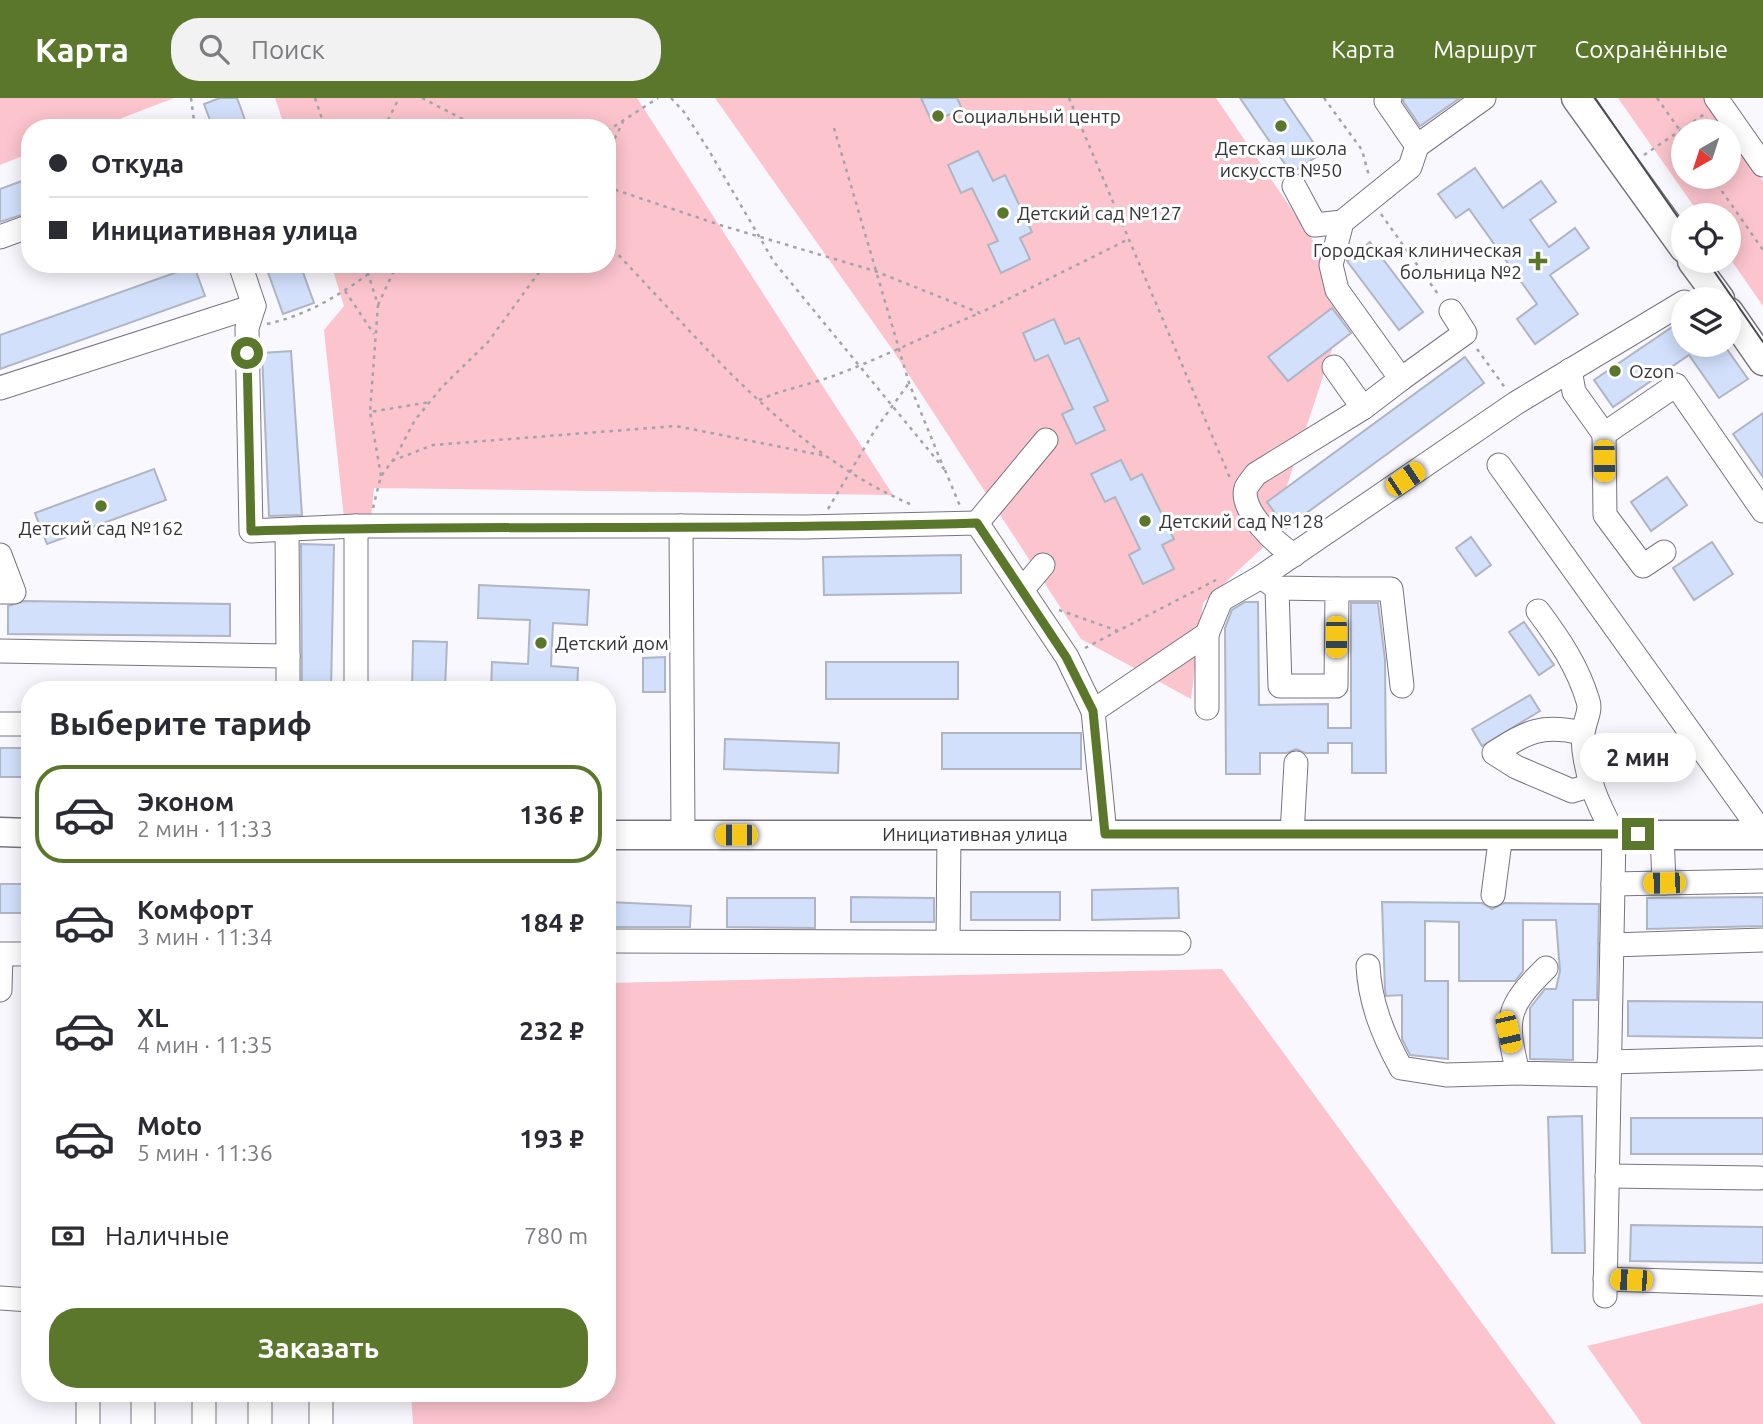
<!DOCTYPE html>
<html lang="ru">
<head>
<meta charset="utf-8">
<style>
	body { margin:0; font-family:Ubuntu,sans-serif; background:#f2f2f3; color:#2b2b33; height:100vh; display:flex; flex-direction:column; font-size:26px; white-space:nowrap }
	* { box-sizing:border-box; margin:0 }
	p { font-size:23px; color:#7c7c81 }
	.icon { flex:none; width:38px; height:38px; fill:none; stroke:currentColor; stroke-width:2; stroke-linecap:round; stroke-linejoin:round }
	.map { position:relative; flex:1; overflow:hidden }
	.panel { position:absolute; left:21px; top:583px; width:595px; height:721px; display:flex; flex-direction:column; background:#fff; border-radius:28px; box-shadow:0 4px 18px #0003 }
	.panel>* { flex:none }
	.banner { position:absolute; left:21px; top:21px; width:595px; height:154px; border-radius:28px; box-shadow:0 4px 18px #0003; display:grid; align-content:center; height:154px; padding:0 28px; background:#fff }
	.needle { width:46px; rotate:219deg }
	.fabs { position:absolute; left:1671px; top:21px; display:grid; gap:14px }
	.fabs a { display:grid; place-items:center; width:70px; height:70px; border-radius:50%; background:#fff; box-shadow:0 4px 18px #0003; font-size:35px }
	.end { position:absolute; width:32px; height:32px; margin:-16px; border:9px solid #5b772c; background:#fff; box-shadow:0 0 0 4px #fff }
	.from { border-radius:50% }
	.bubble { position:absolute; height:49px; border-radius:24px; background:#fff; box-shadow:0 4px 18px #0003; font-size:23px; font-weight:600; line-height:49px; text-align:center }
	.car { position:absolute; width:21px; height:42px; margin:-21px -10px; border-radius:9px; box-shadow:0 0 5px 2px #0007; background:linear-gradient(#f5c518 24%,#345 0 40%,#f5c518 0 76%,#345 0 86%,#f5c518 0) }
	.banner b { display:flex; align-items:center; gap:24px; height:66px; font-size:26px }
	.banner b+b { border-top:2px solid #e1e1e2 }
	.banner i { width:18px; height:18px; background:#2b2b33 }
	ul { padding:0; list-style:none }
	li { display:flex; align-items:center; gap:21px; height:98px; margin:0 14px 10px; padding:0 14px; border:4px solid transparent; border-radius:28px }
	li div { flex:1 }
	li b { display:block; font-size:26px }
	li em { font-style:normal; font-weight:600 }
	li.current { border-color:#5b772c }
	li>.icon { width:63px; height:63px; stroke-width:1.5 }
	h2 { padding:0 28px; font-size:32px; line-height:84px }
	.pay { display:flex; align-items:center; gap:18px; height:77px; padding:0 28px; font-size:26px }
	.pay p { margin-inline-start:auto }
	.cta { display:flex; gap:14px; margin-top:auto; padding:14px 28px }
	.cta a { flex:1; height:80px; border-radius:28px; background:#5b772c; color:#fff; font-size:28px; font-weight:600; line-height:80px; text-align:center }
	header { display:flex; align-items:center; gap:42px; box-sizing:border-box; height:98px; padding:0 35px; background:#5b772c; color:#fff }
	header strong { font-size:33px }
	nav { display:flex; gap:38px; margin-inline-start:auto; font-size:24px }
	.search { width:490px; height:63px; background:#f2f2f3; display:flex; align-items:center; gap:18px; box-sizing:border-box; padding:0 24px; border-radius:28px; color:#7c7c81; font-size:26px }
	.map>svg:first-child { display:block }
	.green { fill:#fcc4cc }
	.building { fill:#d2e0fc; stroke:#afb5c3; stroke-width:2 }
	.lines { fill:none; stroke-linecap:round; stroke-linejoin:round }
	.minor-casing { stroke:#787481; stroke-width:25 }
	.major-casing { stroke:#787481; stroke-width:31 }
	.path { stroke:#a4a3a9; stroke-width:2.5; stroke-dasharray:3.5 5; stroke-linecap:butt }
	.minor { stroke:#fff; stroke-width:23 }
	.major { stroke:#fff; stroke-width:28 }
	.tram { stroke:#4d4c51; stroke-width:2 }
	.route { stroke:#5b772c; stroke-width:9 }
	.poi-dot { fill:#5b772c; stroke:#fff; stroke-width:2.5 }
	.labels { text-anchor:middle; stroke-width:6; stroke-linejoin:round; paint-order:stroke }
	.poi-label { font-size:19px; fill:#353439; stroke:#fff; text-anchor:start }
	.street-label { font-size:19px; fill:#353439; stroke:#fff }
</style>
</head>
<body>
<header>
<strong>Карта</strong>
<div class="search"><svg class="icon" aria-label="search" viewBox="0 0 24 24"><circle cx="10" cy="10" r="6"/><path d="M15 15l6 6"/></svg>Поиск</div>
<nav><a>Карта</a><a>Маршрут</a><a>Сохранённые</a></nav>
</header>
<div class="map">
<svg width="1763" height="1326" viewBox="0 0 1763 1326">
	<rect width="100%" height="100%" fill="#f9f8fe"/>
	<g class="green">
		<path d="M0,0H174L96,30H30V55L0,67Z"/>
		<path d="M275,0H637L893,397L374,390L371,419L344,420L324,232L344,208L331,166H607V30H285Z"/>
		<path d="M715,0H1216L1350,197L1268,445L1203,505L1191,601L1081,541L892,251Z"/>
		<path d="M1618,0H1705L1728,33H1684V79H1729V34L1763,83V208L1729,159V117H1700Z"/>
		<path d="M1222,871L1556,1326H413L411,1295H607V885Z"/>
		<path d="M1763,1205V1326H1642L1587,1248Z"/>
	</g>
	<g class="building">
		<path d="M220,0H237L248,30H213L204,6Z"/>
		<path d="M921,0H957L962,11L932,24Z"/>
		<path d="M1240,0H1283L1321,56L1291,75Z"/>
		<path d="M1404,0H1460L1420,28L1403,3Z"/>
		<path d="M978,53L993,83L1005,77L1032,134L1020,140L1030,161L1001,175L988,147L998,143L972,90L961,95L948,67Z"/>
		<path d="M1475,70L1503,110L1541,83L1556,104L1530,122L1549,149L1575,130L1589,150L1550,177L1578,216L1535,246L1517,221L1537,206L1469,111L1456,120L1438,96Z"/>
		<path d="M30,80V114L0,124V91Z"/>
		<path d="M1370,144L1423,214L1399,232L1347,163Z"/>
		<path d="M265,166H300L314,205L283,216Z"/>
		<path d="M194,168L205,198L0,271V237Z"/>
		<path d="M1332,210L1351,235L1288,283L1268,259Z"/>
		<path d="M1054,221L1065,246L1079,240L1108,303L1094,309L1105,332L1076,346L1062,316L1073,311L1048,257L1035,263L1023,235Z"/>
		<path d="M1684,221V247H1724L1748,281L1719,300L1689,257L1613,309L1594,282Z"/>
		<path d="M291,253L302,417L269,418L262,255Z"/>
		<path d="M1465,259L1484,285L1286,430L1267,404Z"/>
		<path d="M1763,315V379L1733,336Z"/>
		<path d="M1121,362L1131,382L1142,376L1174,441L1162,447L1174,471L1143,486L1129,457L1140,451L1115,399L1105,404L1091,376Z"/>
		<path d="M154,371L166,402L47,446L35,415Z"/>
		<path d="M1667,379L1687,407L1651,433L1631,404Z"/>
		<path d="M1471,439L1491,467L1476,478L1456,450Z"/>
		<path d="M1712,444L1733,476L1694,502L1673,470Z"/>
		<path d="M301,446L334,447L331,592H302Z"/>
		<path d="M961,457V495L824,497L823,459Z"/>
		<path d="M479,487L589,492L587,527L553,525L551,568L578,570L577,592H491L492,564L528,566L530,522L478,520Z"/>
		<path d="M24,503L230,506V538L8,536V508Z"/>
		<path d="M1245,504H1258L1259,607L1328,606V630H1351V505H1378L1385,562L1386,675H1352V645H1328V655H1305L1296,651L1287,655H1260V676H1226L1225,530L1232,512Z"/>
		<path d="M1524,524L1554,567L1539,577L1509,534Z"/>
		<path d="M413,543L447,544L445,592H412Z"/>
		<path d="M665,559V594H643V560Z"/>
		<rect x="826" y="564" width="132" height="37"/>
		<path d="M1530,597L1540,613L1482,648L1472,631Z"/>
		<rect x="942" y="635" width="139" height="36"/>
		<path d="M725,641L839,645L838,675L724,671Z"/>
		<rect x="0" y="650" width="30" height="29"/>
		<rect x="0" y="786" width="30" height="29"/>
		<path d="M1178,790L1179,820L1092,822V792Z"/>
		<rect x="971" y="794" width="89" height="28"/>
		<path d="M851,799L934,800V824H851Z"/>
		<path d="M1763,799V828L1647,831V800Z"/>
		<path d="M727,800H815V830L727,829Z"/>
		<path d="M609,804L691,808L690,829H608Z"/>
		<path d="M1382,804L1482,805L1492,811L1504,805L1599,806L1597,902H1573V962L1530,961V910L1545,891H1556L1560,873L1556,822H1523V873L1515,883H1459V824L1425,823V883H1448V961L1410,957L1402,941V897L1386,898L1385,892Z"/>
		<path d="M1628,903L1763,904V940L1628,938Z"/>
		<path d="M1582,1018L1585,1155H1552L1548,1019Z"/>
		<rect x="1631" y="1020" width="132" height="36"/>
		<path d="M1631,1127L1763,1129V1165L1630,1163Z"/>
	</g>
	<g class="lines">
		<defs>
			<g id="minor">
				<path d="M1390,0L1386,3L1417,48L1484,0"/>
				<path d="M1716,0L1763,67"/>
				<path d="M1294,88L1315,127L1342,124"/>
				<path d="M0,139L30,128"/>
				<path d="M240,166L254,208"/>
				<path d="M1334,269L1363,310"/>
				<path d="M1570,272L1574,294L1604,336L1676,287L1763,413"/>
				<path d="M1401,281L1465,235L1451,213"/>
				<path d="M0,290L254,208L247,230L251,433L356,428"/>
				<path d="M1604,336L1605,417L1643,468L1664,454"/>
				<path d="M1499,367L1763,736"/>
				<path d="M977,425L1046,342"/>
				<path d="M0,457L14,494H0"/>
				<path d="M1294,457C1277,447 1239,412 1246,390C1248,386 1253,380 1256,376L1363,310L1401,281L1337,192L1331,167L1342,124L1410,69L1417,48"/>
				<path d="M1261,479L1277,490L1280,588H1336L1337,491L1277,490"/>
				<path d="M1337,491H1391L1402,588"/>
				<path d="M1022,492L1043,467"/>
				<path d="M1538,513C1559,541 1578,569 1588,603C1592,614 1582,627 1583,639C1584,675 1597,705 1614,736L1605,1198"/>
				<path d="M0,553L288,558L287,432"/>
				<path d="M288,592V558"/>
				<path d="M356,592V428H681"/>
				<path d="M1207,610V536"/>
				<path d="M0,626H30"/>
				<path d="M1582,635C1542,626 1528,633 1494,655L1516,669L1572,693L1592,687"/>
				<path d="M1105,736L1093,613L1207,536L1221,502L1261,479L1516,305L1684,204"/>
				<path d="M1292,736L1296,665"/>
				<path d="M1662,736L1664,785"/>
				<path d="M683,737L681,428L804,429L977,425L1067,559L1093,613"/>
				<path d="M1613,786L1763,783"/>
				<path d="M1493,797L1501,736"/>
				<path d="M607,843L1179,845"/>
				<path d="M948,843L949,737"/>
				<path d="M1612,847L1763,842"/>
				<path d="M1368,868C1370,905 1383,937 1401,970L1446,977L1518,975"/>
				<path d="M1546,870C1505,910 1505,921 1518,975L1609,977"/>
				<path d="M0,892L1,856H30"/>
				<path d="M1609,964L1760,960"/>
				<path d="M1607,1078L1759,1080"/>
				<path d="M1605,1181L1763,1186"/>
				<path d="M0,1200L30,1202"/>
				<path d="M143,1295V1326"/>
				<path d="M260,1295V1326"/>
				<path d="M321,1295V1326"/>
				<path d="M88,1326V1295"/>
				<path d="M204,1326V1295"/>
			</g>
			<g id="major">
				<path d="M1576,0L1684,150"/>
				<path d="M1692,163L1720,201"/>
				<path d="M1729,214L1763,263"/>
				<path d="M0,734L30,735"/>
				<path d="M607,737H1763"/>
			</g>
		</defs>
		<use href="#minor" class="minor-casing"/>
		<use href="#major" class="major-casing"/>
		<g class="path">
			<path d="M191,0L195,30"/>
			<path d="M315,0L325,30"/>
			<path d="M422,0L480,30"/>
			<path d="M671,0L684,14L708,51L774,164L945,372"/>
			<path d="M1069,0L1230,380"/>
			<path d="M1324,0L1362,52L1369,78"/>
			<path d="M1657,0L1684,38"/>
			<path d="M384,30L399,0"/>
			<path d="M834,30L909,285L942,366"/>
			<path d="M607,33L658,0"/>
			<path d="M607,56L623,24"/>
			<path d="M1644,57L1706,15"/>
			<path d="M1712,79L1763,152"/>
			<path d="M607,89L720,127L875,173L980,215L1129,141"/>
			<path d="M1381,116L1440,199"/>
			<path d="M607,145C698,239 787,353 910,406"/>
			<path d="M365,166L378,207L370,314"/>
			<path d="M345,193L374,236"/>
			<path d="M378,207L397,166"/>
			<path d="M267,226C312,216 346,193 382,166"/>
			<path d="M1477,251L1506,291"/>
			<path d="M759,302C786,290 814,286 841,275C888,257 933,234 980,215"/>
			<path d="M392,363L433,347L676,328L826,358"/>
			<path d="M945,372L960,408"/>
			<path d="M381,378L370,314L430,304"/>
			<path d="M373,410L381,378L396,358L415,322L442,289L488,244L545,166"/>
			<path d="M828,411L875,332L909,285"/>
			<path d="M1059,512L1118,533"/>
			<path d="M1085,550L1216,482"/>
		</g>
		<use href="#minor" class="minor"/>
		<use href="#major" class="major"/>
		<g class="tram">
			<path d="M1595,0L1684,128"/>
			<path d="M1707,163L1763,244"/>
		</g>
	</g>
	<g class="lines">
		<path class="route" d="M247,255L251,433C493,426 735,433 977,425L1066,559L1093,613L1105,736H1638"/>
	</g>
	<g class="poi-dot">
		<circle cx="938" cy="18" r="7"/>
		<circle cx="1281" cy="28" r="7"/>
		<circle cx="1003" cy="115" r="7"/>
		<path d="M1534.5 152.5h7v7h7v7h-7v7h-7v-7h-7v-7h7z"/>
		<circle cx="1615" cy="273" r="7"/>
		<circle cx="101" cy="408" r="7"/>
		<circle cx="1145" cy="423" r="7"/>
		<circle cx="541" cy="545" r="7"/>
	</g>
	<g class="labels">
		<g class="poi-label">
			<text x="952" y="25">Социальный центр</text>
			<text x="1281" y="57" text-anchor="middle">Детская школа<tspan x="1281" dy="22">искусств №50</tspan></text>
			<text x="1017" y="122">Детский сад №127</text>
			<text x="1522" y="159" text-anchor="end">Городская клиническая<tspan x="1522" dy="22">больница №2</tspan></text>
			<text x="1629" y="280">Ozon</text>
			<text x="1159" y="430">Детский сад №128</text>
			<text x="101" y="437" text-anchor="middle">Детский сад №162</text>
			<text x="555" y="552">Детский дом</text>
		</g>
		<g class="street-label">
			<text x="975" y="743">Инициативная улица</text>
		</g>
	</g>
</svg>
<div class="fabs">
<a><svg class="needle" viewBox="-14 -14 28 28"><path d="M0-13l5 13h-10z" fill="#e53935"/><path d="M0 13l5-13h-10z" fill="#7c7c81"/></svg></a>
<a><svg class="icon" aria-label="locate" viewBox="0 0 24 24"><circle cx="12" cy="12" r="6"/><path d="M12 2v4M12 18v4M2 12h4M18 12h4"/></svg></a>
<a><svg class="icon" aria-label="layers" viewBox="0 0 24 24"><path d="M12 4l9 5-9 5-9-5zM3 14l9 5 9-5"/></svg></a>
</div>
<i class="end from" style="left:247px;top:255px"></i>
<i class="end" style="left:1638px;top:736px"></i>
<div class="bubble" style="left:1580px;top:635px;width:116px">2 мин</div>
<i class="car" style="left:1604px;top:363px;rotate:179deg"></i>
<i class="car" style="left:1405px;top:381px;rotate:56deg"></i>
<i class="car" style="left:1336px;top:539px;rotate:180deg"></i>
<i class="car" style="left:736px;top:737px;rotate:270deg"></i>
<i class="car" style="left:1664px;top:785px;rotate:269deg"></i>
<i class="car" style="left:1508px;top:934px;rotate:167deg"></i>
<i class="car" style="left:1631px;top:1182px;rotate:272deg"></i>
<div class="banner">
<b><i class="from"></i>Откуда</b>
<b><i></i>Инициативная улица</b>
</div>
<section class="panel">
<h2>Выберите тариф</h2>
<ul>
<li class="current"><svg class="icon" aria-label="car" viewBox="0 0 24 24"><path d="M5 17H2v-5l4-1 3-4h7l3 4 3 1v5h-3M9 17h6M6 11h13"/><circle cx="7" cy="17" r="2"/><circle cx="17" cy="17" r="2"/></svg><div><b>Эконом</b><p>2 мин · 11:33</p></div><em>136 ₽</em></li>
<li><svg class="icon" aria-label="car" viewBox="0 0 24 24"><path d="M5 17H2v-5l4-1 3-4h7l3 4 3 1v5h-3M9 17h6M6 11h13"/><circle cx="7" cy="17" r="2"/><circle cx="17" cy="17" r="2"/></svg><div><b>Комфорт</b><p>3 мин · 11:34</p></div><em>184 ₽</em></li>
<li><svg class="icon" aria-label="car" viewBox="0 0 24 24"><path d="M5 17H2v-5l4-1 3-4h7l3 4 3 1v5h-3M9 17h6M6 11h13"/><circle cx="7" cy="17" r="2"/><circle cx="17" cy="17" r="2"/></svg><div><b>XL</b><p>4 мин · 11:35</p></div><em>232 ₽</em></li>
<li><svg class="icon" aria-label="car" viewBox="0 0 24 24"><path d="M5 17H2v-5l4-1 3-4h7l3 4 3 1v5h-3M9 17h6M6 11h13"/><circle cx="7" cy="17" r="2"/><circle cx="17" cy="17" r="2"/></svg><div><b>Moto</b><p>5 мин · 11:36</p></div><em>193 ₽</em></li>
</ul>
<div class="pay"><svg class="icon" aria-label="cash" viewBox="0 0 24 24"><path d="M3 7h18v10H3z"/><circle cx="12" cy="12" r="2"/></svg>Наличные<p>780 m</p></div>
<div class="cta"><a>Заказать</a></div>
</section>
</div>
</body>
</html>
